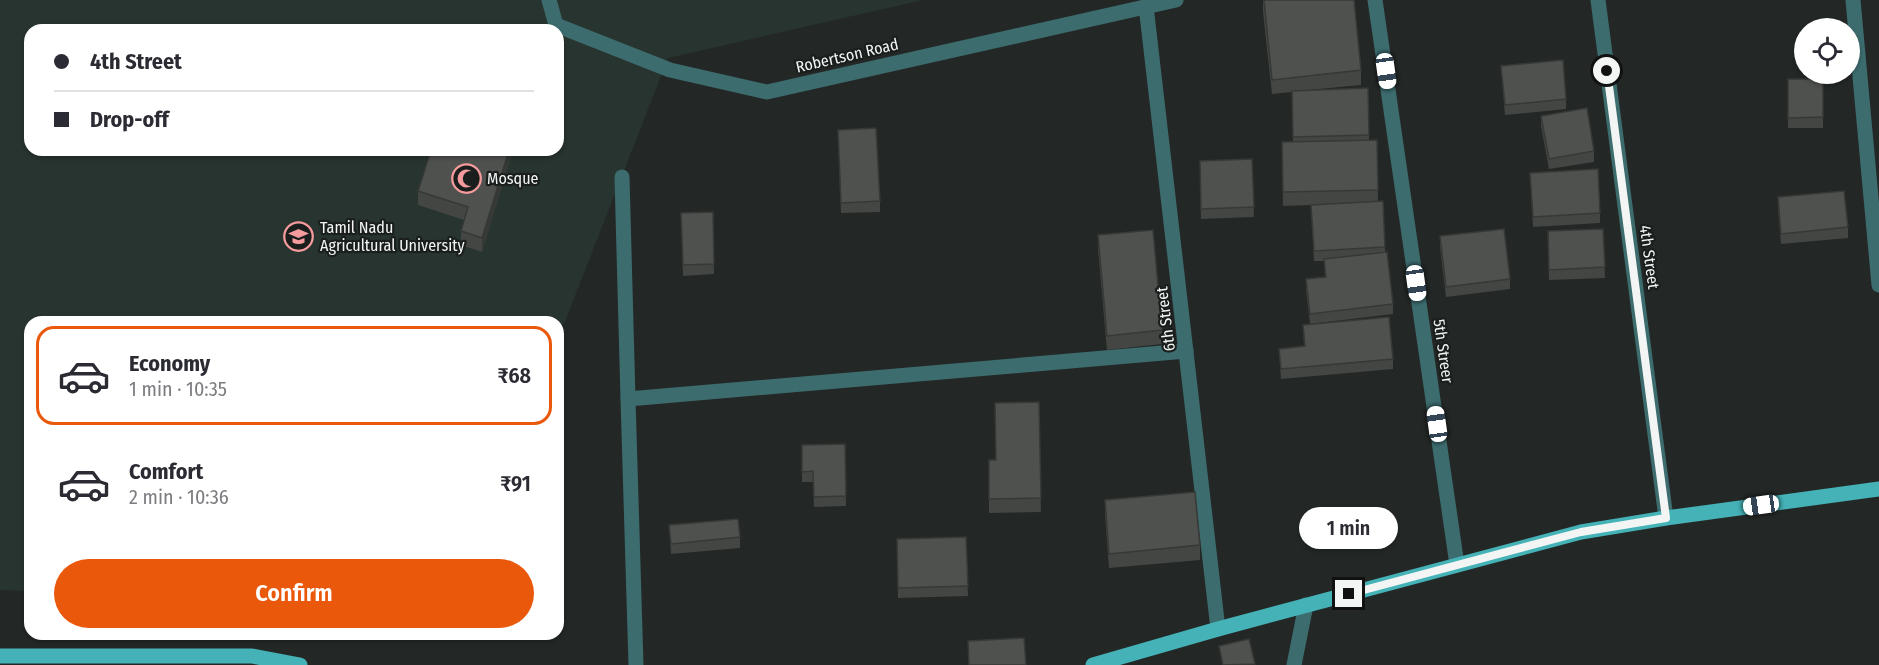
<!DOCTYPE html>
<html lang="en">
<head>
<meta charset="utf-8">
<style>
	body { margin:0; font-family:"Fira Sans Condensed",sans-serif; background:#f2f2f3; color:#2b2b33; height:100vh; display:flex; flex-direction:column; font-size:22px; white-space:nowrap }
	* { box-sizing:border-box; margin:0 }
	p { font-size:20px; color:#7c7c81 }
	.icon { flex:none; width:33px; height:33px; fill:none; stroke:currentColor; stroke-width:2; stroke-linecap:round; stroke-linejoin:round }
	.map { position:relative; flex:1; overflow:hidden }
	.drawer { position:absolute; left:24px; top:316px; width:540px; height:324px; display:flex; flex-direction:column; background:#fff; border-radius:18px; box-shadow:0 2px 4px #0004 }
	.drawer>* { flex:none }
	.banner { position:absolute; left:24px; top:24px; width:540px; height:132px; border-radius:18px; box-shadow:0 2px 4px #0004; display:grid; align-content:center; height:132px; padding:0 30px; background:#fff }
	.fabs { position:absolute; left:1794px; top:18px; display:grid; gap:12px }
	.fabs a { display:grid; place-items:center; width:66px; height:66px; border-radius:50%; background:#fff; box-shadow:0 2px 4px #0004; font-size:30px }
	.end { position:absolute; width:27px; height:27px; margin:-14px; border:8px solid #f2f5f4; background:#111; box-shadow:0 0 0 3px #111 }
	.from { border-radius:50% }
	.bubble { position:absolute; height:42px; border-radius:21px; background:#fff; box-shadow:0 2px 4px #0004; font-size:20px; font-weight:600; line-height:42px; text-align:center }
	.car { position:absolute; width:18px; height:36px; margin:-18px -9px; border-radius:8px; box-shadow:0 0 4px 2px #0007; background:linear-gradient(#fff 24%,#345 0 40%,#fff 0 76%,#345 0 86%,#fff 0) }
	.banner b { display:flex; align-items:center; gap:21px; height:57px; font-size:22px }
	.banner b+b { border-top:2px solid #e1e1e2 }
	.banner i { width:15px; height:15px; background:#2b2b33 }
	ul { padding:10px 0 0; list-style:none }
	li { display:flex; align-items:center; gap:18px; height:99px; margin:0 12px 9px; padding:0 18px; border:3px solid transparent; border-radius:18px }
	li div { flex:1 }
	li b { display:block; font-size:22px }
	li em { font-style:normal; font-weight:600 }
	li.selected { border-color:#ea580c }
	li>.icon { width:54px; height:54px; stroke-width:1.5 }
	.action { display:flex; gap:12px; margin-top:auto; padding:12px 30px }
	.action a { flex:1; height:69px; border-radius:36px; background:#ea580c; color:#fff; font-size:24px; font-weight:600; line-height:69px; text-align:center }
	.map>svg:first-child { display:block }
	.built { fill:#28342f; fill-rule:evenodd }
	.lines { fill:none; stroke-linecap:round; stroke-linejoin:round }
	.street { stroke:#3d6c6f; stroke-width:15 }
	.primary { stroke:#44b2b7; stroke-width:15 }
	.wall { fill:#434642 }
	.shaded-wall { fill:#373936 }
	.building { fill:#4e514d; stroke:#373936; stroke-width:1.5 }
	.route { stroke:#f2f5f4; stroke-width:8 }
	.labels { text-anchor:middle; stroke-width:4.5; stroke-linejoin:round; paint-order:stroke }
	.street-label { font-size:16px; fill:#f2f5f4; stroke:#1a1f1d }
	.poi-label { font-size:16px; fill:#f2f5f4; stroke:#1a1f1d; text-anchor:start }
</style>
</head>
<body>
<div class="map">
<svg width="1879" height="665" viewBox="0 0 1879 665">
	<rect width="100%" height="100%" fill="#232826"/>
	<path class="built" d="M0,0H923L668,58L564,324L30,322V591L0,590ZM30,30H558V150H30Z"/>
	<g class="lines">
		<g class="street">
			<path d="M549,0L556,25L670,70L767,92L1176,0"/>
			<path d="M1375,0L1457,565"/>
			<path d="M1598,0L1666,518"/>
			<path d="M1853,0L1879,285"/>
			<path d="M1146,6L1218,629"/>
			<path d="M622,177L628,399"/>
			<path d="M636,665L628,399L1186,351"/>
			<path d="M1294,665L1306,605"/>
		</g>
		<g class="primary">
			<path d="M0,656H252L300,665"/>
			<path d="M1093,665L1218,629L1581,532L1666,518L1879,489"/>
		</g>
	</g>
	<g class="wall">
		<path d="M1263,0L1361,70V85L1309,90L1369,135V140H1377L1378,201L1393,304V314L1310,324L1306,289V279L1325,277L1324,261H1314L1311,205L1283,206L1282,156L1293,142L1292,92L1272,94L1263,12Z"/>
		<path d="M1501,66L1566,99V109L1505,115Z"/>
		<rect x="1788" y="79" width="35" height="49"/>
		<path d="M1541,116L1594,151V162L1549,169L1541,126Z"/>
		<path d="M838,141L880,201V212L841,213Z"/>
		<path d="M513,150L482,252L461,245V231L464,220L418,205V191Z"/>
		<path d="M1252,159L1254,217L1201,219L1200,161Z"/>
		<path d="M1530,173L1600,213V223L1533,227Z"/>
		<path d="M1778,197L1848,227V238L1781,244L1778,208Z"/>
		<path d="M713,212L714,274L683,276L681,213Z"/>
		<path d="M1603,229L1605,278L1549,280L1548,242Z"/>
		<path d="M1098,235L1162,330V344L1107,350L1098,249Z"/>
		<path d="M1440,236L1510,279V289L1446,297L1440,247Z"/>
		<path d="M1303,325L1393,359V369L1281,379L1279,349L1304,346Z"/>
		<path d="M1039,402L1041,512L989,513V460H995Z"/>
		<path d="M845,444L846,506L814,507L813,482H802V445Z"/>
		<path d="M1105,500L1200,545V560L1109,568L1105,515Z"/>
		<path d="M669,525L740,537V548L671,554Z"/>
		<path d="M966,537L968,596L898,598L897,539Z"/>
	</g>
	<path class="shaded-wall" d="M509,150H513L482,252V238Z"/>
	<g class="building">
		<path d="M1264,0H1354L1361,70L1272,80Z"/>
		<path d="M1563,60L1566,99L1505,105L1501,66Z"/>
		<path d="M1788,79H1823V117L1788,118Z"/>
		<path d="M1368,88L1369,135L1293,137L1292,91Z"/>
		<path d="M1587,108L1594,151L1549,159L1541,116Z"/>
		<path d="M876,128L880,201L841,203L838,130Z"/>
		<path d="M1377,140L1378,190L1283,192L1282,142Z"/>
		<path d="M431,150H509L482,238L461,231L468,207L418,191Z"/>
		<path d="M1252,159L1254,207L1201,209L1200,161Z"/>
		<path d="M1598,169L1600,213L1533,217L1530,173Z"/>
		<path d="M1844,191L1848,227L1781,234L1778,197Z"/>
		<path d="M1383,201L1385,247L1314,251L1311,205Z"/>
		<path d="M713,212L714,264L683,265L681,213Z"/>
		<path d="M1504,229L1510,279L1446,287L1440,236Z"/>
		<path d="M1603,229L1605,267L1549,270L1548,231Z"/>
		<path d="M1153,230L1162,330L1107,336L1098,235Z"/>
		<path d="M1387,252L1393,304L1310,314L1306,279L1326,277L1324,259Z"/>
		<path d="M1389,317L1393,359L1281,369L1279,349L1305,346L1303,325Z"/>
		<path d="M1039,402L1041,498L989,499V460H996L995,403Z"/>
		<path d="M845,444L846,496L814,497L813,471L802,472V445Z"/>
		<path d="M1195,492L1200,545L1109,554L1105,500Z"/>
		<path d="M738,519L740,537L671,544L669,525Z"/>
		<path d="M966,537L968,586L898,588L897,539Z"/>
		<path d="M1024,638L1026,665H969L968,641Z"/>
		<path d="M1249,639L1255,664L1223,665L1219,646Z"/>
	</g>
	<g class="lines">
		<path class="route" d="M1349,594L1581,532L1666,518L1607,71"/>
	</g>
	<defs>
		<symbol id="mosque-ring" viewBox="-11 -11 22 22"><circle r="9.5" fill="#1a1f1d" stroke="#f59b9d" stroke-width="1.5"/><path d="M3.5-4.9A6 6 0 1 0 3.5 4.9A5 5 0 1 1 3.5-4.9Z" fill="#f59b9d"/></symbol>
		<symbol id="university-ring" viewBox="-11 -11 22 22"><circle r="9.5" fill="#1a1f1d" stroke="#f59b9d" stroke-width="1.5"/><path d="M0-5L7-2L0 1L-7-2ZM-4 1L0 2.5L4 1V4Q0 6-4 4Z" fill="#f59b9d"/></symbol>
	</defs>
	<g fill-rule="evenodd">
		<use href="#mosque-ring" x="450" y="162" width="33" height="33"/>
		<use href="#university-ring" x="282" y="220" width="33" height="33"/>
	</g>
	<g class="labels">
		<g class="street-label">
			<text transform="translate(847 55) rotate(-13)" y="6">Robertson Road</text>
			<text transform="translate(1650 257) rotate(82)" y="6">4th Street</text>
			<text transform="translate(1165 319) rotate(-97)" y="6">6th Street</text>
			<text transform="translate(1444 351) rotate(82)" y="6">5th Streer</text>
		</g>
		<g class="poi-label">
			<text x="487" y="184">Mosque</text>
			<text x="320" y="233">Tamil Nadu<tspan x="320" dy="18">Agricultural University</tspan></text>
		</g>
	</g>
</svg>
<div class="fabs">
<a><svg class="icon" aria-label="locate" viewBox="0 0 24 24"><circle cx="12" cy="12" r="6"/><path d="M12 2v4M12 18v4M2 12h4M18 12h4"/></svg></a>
</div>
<i class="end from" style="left:1607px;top:71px"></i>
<i class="end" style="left:1349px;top:594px"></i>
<div class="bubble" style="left:1299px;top:507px;width:99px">1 min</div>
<i class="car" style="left:1386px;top:71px;rotate:172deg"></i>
<i class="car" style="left:1416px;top:283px;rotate:172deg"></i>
<i class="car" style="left:1437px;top:424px;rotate:352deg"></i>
<i class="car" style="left:1761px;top:505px;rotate:262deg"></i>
<div class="banner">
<b><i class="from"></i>4th Street</b>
<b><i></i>Drop-off</b>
</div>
<section class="drawer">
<ul>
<li class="selected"><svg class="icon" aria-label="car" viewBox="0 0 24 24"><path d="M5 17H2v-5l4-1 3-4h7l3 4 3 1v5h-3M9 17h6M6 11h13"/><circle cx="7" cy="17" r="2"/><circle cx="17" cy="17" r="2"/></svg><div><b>Economy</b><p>1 min · 10:35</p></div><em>₹68</em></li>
<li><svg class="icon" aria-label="car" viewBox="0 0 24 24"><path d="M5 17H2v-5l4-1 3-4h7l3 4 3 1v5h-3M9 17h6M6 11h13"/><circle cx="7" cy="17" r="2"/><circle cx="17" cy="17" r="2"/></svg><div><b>Comfort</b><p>2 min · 10:36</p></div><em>₹91</em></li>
</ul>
<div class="action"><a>Confirm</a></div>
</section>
</div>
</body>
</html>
